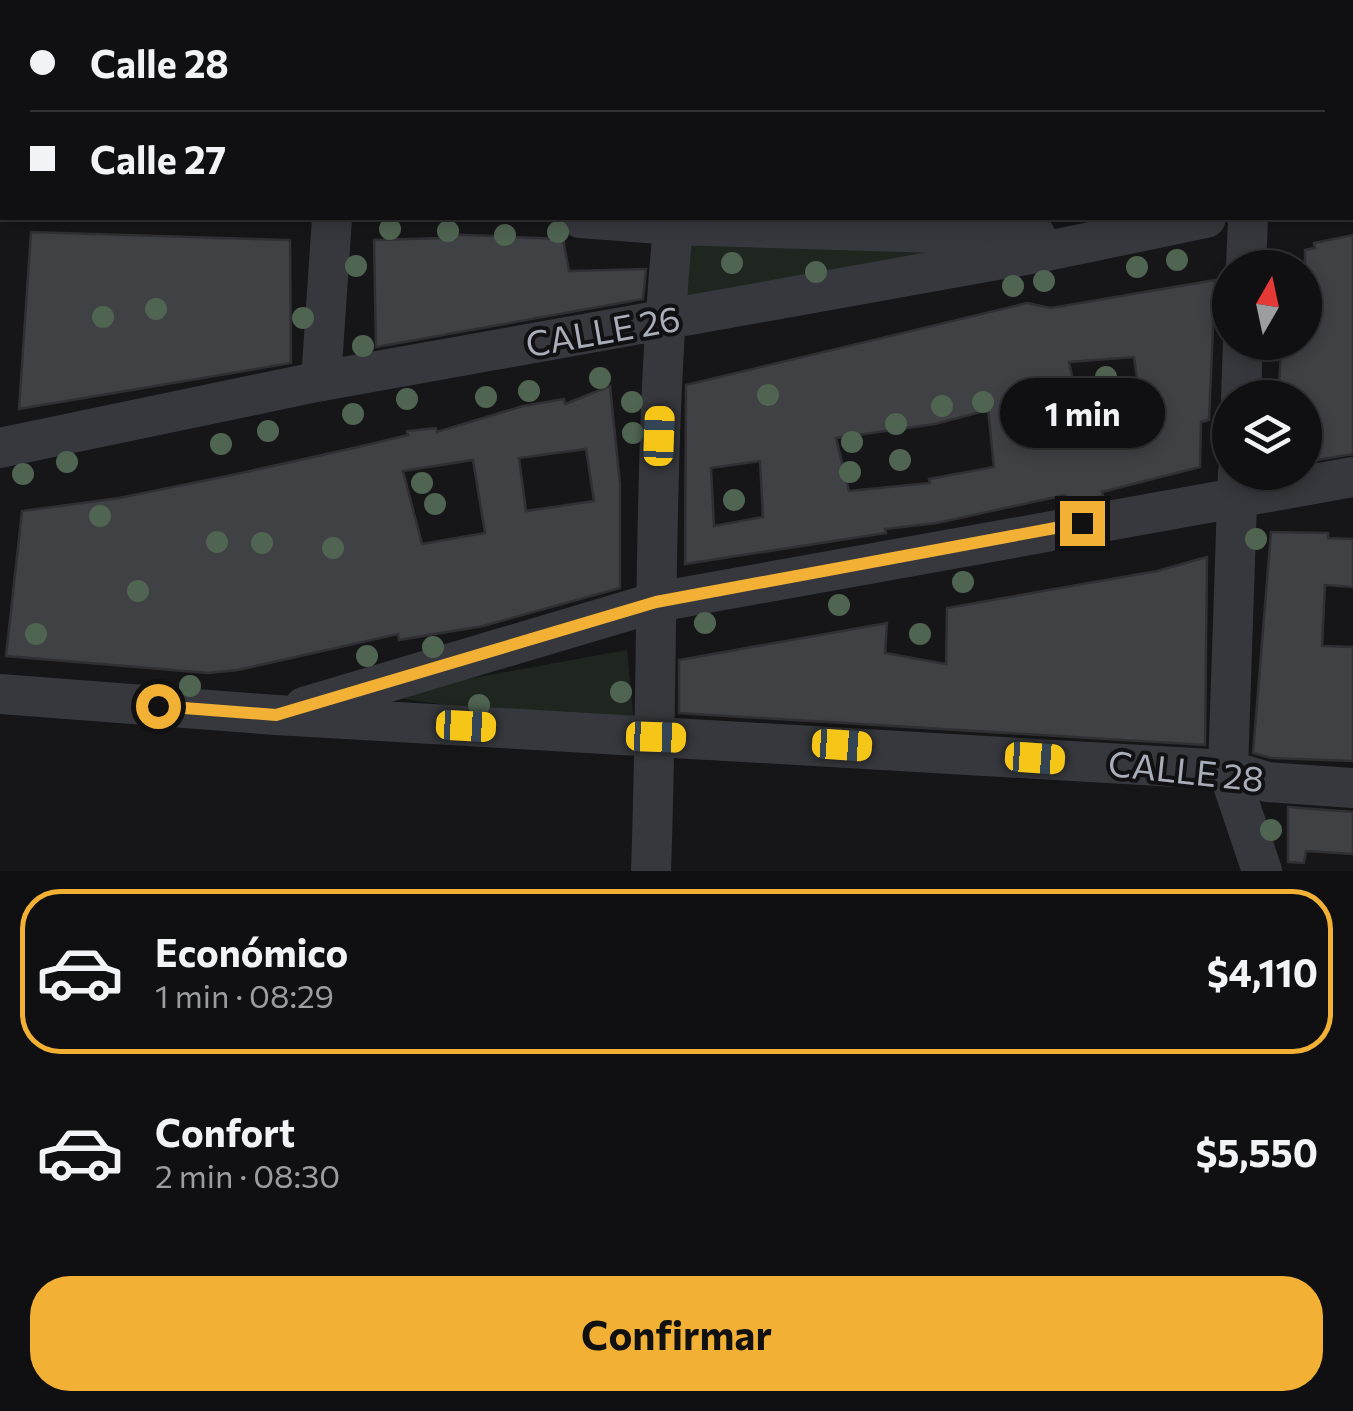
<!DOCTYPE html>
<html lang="es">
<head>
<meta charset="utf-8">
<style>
	body { margin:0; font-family:Commissioner,sans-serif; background:#19191b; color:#f1f3f6; height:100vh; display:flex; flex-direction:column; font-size:38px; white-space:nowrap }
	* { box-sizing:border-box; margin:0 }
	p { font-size:32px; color:#9c9d9f }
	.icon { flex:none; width:55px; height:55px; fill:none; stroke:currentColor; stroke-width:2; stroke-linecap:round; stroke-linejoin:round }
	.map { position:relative; height:871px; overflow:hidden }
	.sheet { display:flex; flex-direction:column; background:#101012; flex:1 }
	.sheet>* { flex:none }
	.guide { position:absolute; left:0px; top:0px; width:1355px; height:220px; box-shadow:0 5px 15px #0003,0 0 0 2px #303032; display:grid; align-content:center; height:220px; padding:0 30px; background:#101012 }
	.needle { width:65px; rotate:9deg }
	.tools { position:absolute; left:1212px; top:250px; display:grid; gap:20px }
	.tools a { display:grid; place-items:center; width:110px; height:110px; border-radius:50%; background:#101012; box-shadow:0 5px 15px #0003,0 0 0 2px #303032; font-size:50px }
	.end { position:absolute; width:45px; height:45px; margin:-22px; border:12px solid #f2b134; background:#111; box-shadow:0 0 0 5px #111 }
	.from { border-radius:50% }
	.bubble { position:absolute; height:70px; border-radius:35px; background:#101012; box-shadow:0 5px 15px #0003,0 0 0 2px #303032; font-size:32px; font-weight:700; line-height:70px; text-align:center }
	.car { position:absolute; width:30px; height:60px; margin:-30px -15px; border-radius:12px; box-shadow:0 0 8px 2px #0007; background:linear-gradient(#f5c518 24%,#345 0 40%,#f5c518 0 76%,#345 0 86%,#f5c518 0) }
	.guide b { display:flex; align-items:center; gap:35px; height:95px; font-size:38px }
	.guide b+b { border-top:2px solid #303032 }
	.guide i { width:25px; height:25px; background:#f1f3f6 }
	ul { padding:18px 0 0; list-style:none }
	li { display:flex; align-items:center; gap:30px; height:165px; margin:0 20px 15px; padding:0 10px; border:5px solid transparent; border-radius:40px }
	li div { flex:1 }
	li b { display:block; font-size:38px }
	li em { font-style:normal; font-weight:700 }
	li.on { border-color:#f2b134 }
	li>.icon { width:90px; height:90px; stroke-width:1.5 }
	.action { display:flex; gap:20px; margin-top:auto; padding:20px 30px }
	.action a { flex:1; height:115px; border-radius:40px; background:#f2b134; color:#111; font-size:40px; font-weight:700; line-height:115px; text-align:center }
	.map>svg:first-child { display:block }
	.green { fill:#1e261f }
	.building { fill:#404145; stroke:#303034; stroke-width:2.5; fill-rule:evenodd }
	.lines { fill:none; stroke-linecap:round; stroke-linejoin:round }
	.minor { stroke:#37383d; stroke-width:40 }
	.tree { fill:#506452 }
	.route { stroke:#f2b134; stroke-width:12 }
	.labels { text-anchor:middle; stroke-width:8; stroke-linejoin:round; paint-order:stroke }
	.street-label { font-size:35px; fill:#a8adb8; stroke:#111113 }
</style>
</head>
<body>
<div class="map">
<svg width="1353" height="871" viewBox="0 0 1353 871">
	<rect width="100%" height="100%" fill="#161618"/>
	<g class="green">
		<path d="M685,236L1029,244L680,306Z"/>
		<path d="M627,650L635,733L378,695Z"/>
	</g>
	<g class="building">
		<path d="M31,232L290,240L291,363L19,409Z"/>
		<path d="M443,234L563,239L569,271L646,269L643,299L376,347L374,240L443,238Z"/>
		<path d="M1353,235V454L1305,462V398H1278L1282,342H1305V250L1315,248L1314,243Z"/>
		<path d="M1215,280L1209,420L1201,422L1200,467L1102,492L1103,496L1067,503L1065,495L937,523L885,529L886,533L685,564L686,385L1027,303L1051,308ZM1134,357L1141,407L1080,414L1069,362ZM988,410L994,467L929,479L930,483L849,491L836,438L935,424ZM760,461L763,517L714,526L711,468Z"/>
		<path d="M610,386L620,484V588L483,626L399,640L398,634L238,670L208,673L6,656L22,511L119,498L232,475L358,447L408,435L407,431L436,428L437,432L523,406L564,399L565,404ZM586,449L594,501L526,511L519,458ZM473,460L485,533L422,544L403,471Z"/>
		<path d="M1271,532L1328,533V538L1353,539V587L1325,585L1322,646L1353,647V761L1271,758L1253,753Z"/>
		<path d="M1207,557L1205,745L679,713V660L887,623L885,653L946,664L947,608L1157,571Z"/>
		<path d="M1288,807L1353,812V854L1306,851L1304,863L1288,862Z"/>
	</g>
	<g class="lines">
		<g class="minor">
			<path d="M630,0L649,2"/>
			<path d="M349,2V0"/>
			<path d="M695,2V0"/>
			<path d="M1050,2V0"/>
			<path d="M1257,2V0"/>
			<path d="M0,41L2,9"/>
			<path d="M0,167H2"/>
			<path d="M1352,188H1353"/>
			<path d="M580,218L674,225L1036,236"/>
			<path d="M1246,268L1248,218"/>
			<path d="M321,381L332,218"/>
			<path d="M1241,398L1243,342"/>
			<path d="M0,448L316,382L1042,252L1206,218"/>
			<path d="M1238,472L1228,770L1262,871"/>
			<path d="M0,694L276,715L1228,770L1267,782L1353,788"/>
			<path d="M304,707L657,602L1353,477"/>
			<path d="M651,871C659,653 652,435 674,218"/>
		</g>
	</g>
	<g class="tree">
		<circle cx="390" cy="229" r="11"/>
		<circle cx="448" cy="231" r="11"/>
		<circle cx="558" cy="232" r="11"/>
		<circle cx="505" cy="235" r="11"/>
		<circle cx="1177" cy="260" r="11"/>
		<circle cx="732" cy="263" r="11"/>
		<circle cx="356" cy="266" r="11"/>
		<circle cx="1137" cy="267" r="11"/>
		<circle cx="816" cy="272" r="11"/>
		<circle cx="1044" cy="281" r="11"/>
		<circle cx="1013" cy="286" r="11"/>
		<circle cx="156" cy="309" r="11"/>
		<circle cx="103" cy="317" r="11"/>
		<circle cx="303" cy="318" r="11"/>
		<circle cx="363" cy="346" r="11"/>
		<circle cx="1106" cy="377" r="11"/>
		<circle cx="600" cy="378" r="11"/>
		<circle cx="1063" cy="390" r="11"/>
		<circle cx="529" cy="391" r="11"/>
		<circle cx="768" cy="395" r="11"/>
		<circle cx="486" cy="397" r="11"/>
		<circle cx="407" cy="399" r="11"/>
		<circle cx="632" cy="402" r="11"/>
		<circle cx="983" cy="402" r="11"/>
		<circle cx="942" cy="406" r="11"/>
		<circle cx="353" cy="414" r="11"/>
		<circle cx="896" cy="424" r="11"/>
		<circle cx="1062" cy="426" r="11"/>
		<circle cx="268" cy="431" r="11"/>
		<circle cx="633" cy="433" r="11"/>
		<circle cx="852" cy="442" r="11"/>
		<circle cx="221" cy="444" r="11"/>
		<circle cx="900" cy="460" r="11"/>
		<circle cx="67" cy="462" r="11"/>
		<circle cx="850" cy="472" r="11"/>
		<circle cx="23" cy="474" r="11"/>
		<circle cx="422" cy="483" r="11"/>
		<circle cx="734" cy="500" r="11"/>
		<circle cx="435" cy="504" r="11"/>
		<circle cx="100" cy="516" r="11"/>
		<circle cx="1256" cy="539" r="11"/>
		<circle cx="217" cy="542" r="11"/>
		<circle cx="262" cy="543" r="11"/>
		<circle cx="333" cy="548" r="11"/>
		<circle cx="963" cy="582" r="11"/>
		<circle cx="138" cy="591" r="11"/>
		<circle cx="839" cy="605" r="11"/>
		<circle cx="705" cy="623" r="11"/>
		<circle cx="36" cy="634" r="11"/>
		<circle cx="920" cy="634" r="11"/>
		<circle cx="433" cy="647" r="11"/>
		<circle cx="367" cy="656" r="11"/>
		<circle cx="190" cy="686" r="11"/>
		<circle cx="621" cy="692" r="11"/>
		<circle cx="479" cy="705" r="11"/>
		<circle cx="1271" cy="830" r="11"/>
	</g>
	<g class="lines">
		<path class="route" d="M158,706L276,715L656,602L1082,523"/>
	</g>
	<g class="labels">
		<g class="street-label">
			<text transform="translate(603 332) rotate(-10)" y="12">CALLE 26</text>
			<text transform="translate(1186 772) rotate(6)" y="12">CALLE 28</text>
		</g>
	</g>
</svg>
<div class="tools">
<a><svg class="needle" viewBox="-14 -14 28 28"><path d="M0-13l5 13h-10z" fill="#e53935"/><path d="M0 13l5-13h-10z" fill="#9c9d9f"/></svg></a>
<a><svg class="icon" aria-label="layers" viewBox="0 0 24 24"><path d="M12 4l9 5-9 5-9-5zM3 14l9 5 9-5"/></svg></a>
</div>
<i class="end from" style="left:158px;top:706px"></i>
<i class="end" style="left:1082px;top:523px"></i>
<div class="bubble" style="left:1000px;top:378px;width:165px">1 min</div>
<i class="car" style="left:659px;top:436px;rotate:2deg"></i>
<i class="car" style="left:466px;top:726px;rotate:93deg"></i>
<i class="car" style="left:656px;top:737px;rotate:92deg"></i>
<i class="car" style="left:842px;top:745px;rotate:94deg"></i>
<i class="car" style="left:1035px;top:758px;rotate:94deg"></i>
<div class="guide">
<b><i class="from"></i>Calle 28</b>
<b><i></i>Calle 27</b>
</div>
</div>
<section class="sheet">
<ul>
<li class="on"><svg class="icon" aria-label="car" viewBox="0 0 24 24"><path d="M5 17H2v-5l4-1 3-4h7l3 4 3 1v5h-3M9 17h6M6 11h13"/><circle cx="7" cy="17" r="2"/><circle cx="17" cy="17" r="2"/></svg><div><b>Económico</b><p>1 min · 08:29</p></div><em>$4,110</em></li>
<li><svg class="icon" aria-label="car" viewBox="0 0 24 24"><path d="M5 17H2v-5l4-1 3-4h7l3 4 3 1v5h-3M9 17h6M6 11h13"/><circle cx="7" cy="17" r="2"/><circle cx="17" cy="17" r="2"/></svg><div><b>Confort</b><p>2 min · 08:30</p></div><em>$5,550</em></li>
</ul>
<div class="action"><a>Confirmar</a></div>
</section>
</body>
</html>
